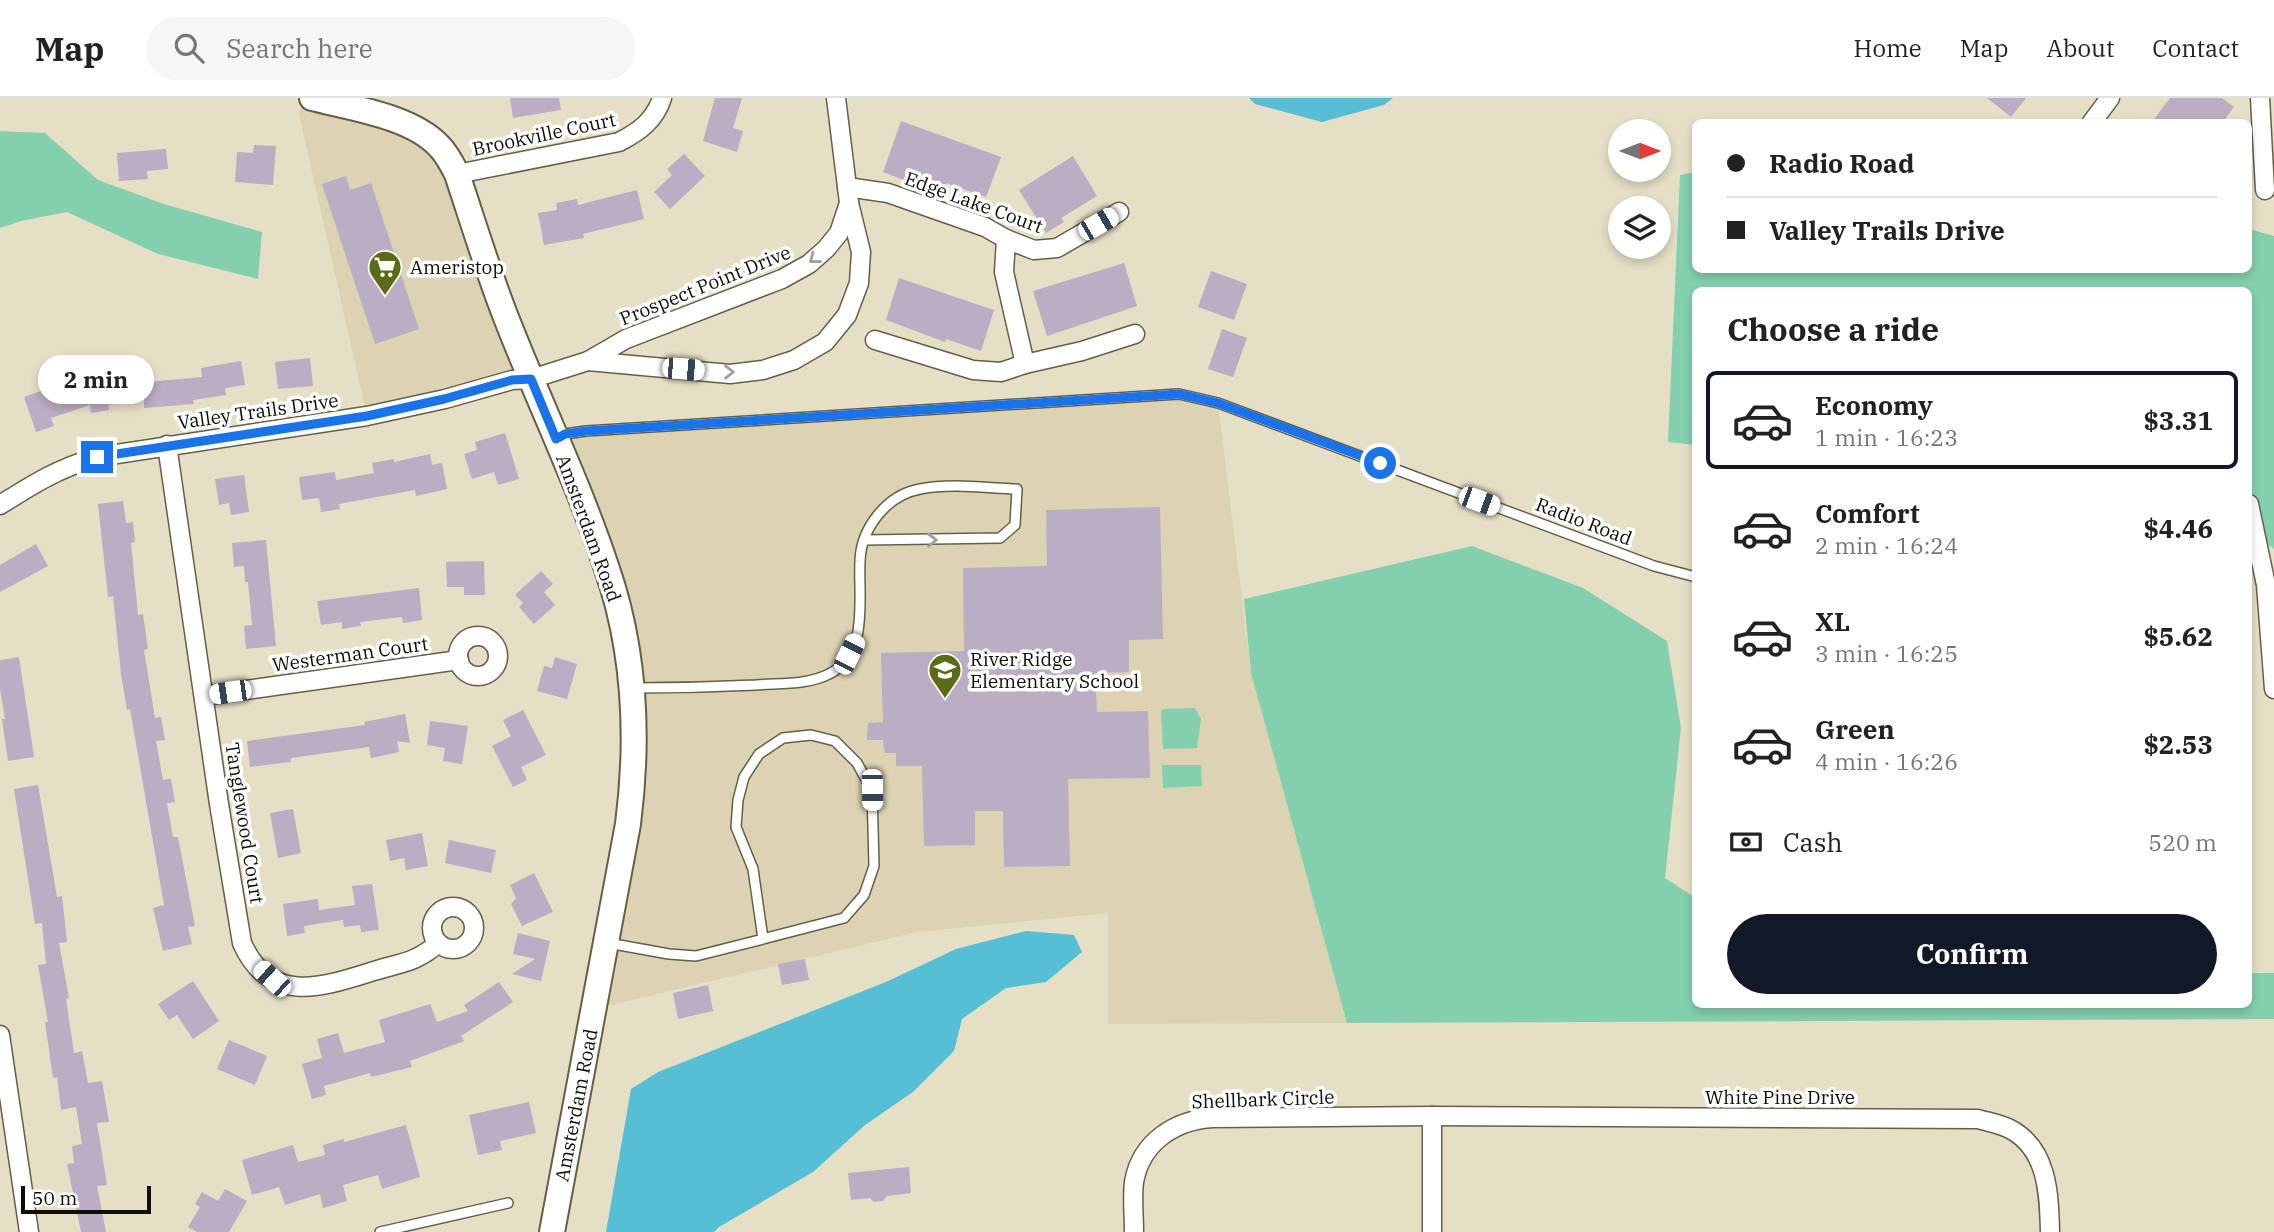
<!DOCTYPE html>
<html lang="en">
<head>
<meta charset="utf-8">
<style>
	body { margin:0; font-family:"IBM Plex Serif",serif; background:#f6f6f6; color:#222; height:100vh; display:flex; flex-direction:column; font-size:26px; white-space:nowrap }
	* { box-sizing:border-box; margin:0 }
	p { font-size:23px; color:#767676 }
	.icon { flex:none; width:38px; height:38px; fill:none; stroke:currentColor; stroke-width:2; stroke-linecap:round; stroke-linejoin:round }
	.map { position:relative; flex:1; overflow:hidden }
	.sheet { position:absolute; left:1692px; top:189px; width:560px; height:721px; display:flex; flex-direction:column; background:#fff; border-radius:10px; box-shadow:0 4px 10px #0003 }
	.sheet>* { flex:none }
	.top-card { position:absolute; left:1692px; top:21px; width:560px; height:154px; border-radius:10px; box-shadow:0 4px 10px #0003; display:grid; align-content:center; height:154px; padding:0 35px; background:#fff }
	.needle { width:46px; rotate:90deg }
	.tools { position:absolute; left:1608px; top:21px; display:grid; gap:14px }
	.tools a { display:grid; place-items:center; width:63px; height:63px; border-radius:50%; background:#fff; box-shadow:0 4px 10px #0003; font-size:35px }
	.scale { position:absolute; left:21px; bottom:18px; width:130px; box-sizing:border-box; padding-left:7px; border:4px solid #100d06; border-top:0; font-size:19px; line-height:24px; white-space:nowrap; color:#100d06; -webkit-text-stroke:5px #fff; paint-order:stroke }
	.end { position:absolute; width:32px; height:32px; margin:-16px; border:9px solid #1a73e8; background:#fff; box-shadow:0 0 0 4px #fff }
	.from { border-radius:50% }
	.bubble { position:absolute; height:49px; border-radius:24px; background:#fff; box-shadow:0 4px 10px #0003; font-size:23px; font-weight:700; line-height:49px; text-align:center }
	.car { position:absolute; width:21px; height:42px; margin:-21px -10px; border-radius:9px; box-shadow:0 0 5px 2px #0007; background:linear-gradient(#fff 24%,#345 0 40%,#fff 0 76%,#345 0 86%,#fff 0) }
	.top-card b { display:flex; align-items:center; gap:24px; height:66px; font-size:26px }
	.top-card b+b { border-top:2px solid #e0e0e0 }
	.top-card i { width:18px; height:18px; background:#222 }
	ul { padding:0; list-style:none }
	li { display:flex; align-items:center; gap:21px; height:98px; margin:0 14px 10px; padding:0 21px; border:4px solid transparent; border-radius:10px }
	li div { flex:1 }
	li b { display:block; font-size:26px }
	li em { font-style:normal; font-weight:700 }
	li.on { border-color:#111827 }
	li>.icon { width:63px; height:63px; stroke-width:1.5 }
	h2 { padding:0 35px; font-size:32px; line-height:84px }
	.pay { display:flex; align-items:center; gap:18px; height:77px; padding:0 35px; font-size:26px }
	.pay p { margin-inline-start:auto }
	.action { display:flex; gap:14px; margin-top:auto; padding:14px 35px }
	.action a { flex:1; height:80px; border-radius:42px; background:#111827; color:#fff; font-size:28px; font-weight:700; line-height:80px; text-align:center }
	header { display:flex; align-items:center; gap:42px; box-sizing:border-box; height:98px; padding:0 35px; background:#fff; border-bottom:2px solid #e0e0e0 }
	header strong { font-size:33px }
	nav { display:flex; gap:38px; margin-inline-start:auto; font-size:24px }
	.search { width:490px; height:63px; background:#f6f6f6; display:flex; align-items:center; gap:18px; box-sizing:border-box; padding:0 24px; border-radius:38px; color:#767676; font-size:26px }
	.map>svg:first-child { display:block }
	.built { fill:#dcd3b3 }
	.green { fill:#84d0ae }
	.water { fill:#57bfd5 }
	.building { fill:#bbadc3 }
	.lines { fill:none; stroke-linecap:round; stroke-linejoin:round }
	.lane-casing { stroke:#655f49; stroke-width:12 }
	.street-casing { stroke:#655f49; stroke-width:21 }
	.secondary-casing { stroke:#655f49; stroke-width:28 }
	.lane { stroke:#fff; stroke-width:9 }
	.street { stroke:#fff; stroke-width:18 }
	.secondary { stroke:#fff; stroke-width:24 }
	.oneway { stroke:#9f9e9b }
	.route { stroke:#1a73e8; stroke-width:9 }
	.labels { text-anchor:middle; stroke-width:7; stroke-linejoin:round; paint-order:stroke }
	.street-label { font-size:19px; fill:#100d06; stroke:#fff }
	.poi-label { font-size:19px; fill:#100d06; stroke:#fff; text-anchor:start }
</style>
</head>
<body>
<header>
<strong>Map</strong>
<div class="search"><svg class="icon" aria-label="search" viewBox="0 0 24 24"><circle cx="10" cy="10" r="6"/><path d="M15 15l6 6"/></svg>Search here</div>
<nav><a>Home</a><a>Map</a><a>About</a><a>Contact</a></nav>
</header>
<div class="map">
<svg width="2274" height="1134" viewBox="0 0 2274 1134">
	<rect width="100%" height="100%" fill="#e5dfc6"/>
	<g class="built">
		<path d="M304,0L438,46L531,281L367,318L299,16Z"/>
		<path d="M1179,296L1218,305L1251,575L1347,925L1108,926V815L917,834L594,911L633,613L565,336Z"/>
	</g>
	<g class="green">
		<path d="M0,33L45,35L98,82L164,106L262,134L258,181L158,156L67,114L21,123L0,130Z"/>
		<path d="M1696,74V172H2249V131L2274,138V451L2249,432V192H1696V347L1668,344L1680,77Z"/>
		<path d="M1472,448L1583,490L1667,543L1681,630L1665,780L1696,800V906H2249V875H2274V921L1347,925L1251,575L1244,501Z"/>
		<path d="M1195,610L1201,621L1197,650L1163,651L1161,613L1164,611Z"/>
		<path d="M1162,667H1201L1202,688L1163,690Z"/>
	</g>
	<g class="water">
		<path d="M1249,0H1393L1384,7L1322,24L1255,6Z"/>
		<path d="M1026,833L1074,837L1082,854L1046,884L1006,890L962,921L954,953L913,994L865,1027L813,1074L719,1129L714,1134H606L631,991L658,974L886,884L956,851Z"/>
	</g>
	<g class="building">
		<path d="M510,0H559L561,12L513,20Z"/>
		<path d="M715,0H742L733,30L743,33L737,54L703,43Z"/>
		<path d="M1987,0H2026L2011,19Z"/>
		<path d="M2170,0H2222L2234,9L2223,24H2152Z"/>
		<path d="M901,23L1001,59L986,99L946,85L944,89L911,77L909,84L883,74Z"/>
		<path d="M254,47L276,48L273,87L235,84L237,54L253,55Z"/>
		<path d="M166,51L168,71L147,73L148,81L119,83L117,55Z"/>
		<path d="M684,56L705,78L670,111L654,94L672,77L667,71Z"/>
		<path d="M1073,58L1097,98L1061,120L1064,124L1046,135L1019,92Z"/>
		<path d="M346,78L350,92L371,85L419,231L375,246L322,86Z"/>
		<path d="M637,92L644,121L583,136L584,140L544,147L538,115L557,112L556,105L577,101L578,107Z"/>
		<path d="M1124,165L1137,208L1047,238L1033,193Z"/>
		<path d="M1211,173L1247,186L1234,222L1198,209Z"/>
		<path d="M899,180L994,212L981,253L946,241L945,244L886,222Z"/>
		<path d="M1222,231L1247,240L1233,279L1208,271Z"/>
		<path d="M310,260L313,288L278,291L275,264Z"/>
		<path d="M241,263L245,287L225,290L226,297L193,302L194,306L144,310V301L108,307L109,312L91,315L90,307L51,320L54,328L36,334L24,299L66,284L67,287L124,279L125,286L202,279L201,270Z"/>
		<path d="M505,335L519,381L498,387L494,374L472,381L464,356L477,352L475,344Z"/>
		<path d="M430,356L432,367L442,365L447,391L416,398L415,392L339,406L340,411L321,414L319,400L302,402L299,379L335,374L336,382L374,375L372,365L394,361V364Z"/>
		<path d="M244,377L249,414L231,417L229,405L219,407L215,381Z"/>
		<path d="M123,403L126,425L133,424L135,444L131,445L138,517L143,516L148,551L144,552L155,620L161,619L165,642L156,643L163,682L171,681L175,704L167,705L173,739H178L195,828L188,829L192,846L163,853L153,810L164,807L130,611L127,612L121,576L113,498L108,499L98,406Z"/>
		<path d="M1160,409L1163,541L1129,542V574L1095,575L1097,614L1148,613L1150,680L1068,681L1070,768L1004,769L1003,713H975V747L924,748L922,668H896V655H885L883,642H867L868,625L883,624L881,555L964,553L963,470L1047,468L1046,412Z"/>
		<path d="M266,442L276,548L246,551L244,528L252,527L248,484H245L244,468L234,469L232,445Z"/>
		<path d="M36,446L48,468L0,494V467Z"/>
		<path d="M484,463L485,497H464V489H447L446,464Z"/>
		<path d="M541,473L553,486L544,494L555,507L534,526L519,509L523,505L515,497Z"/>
		<path d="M419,490L422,522L403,525L402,519L360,524L361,528L342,531V524L321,527L317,503Z"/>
		<path d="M19,559L34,659L8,663L2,621H5L0,591V562Z"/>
		<path d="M555,559L577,566L567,601L537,593L544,568L552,570Z"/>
		<path d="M523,612L546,657L521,669L527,682L513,689L492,648L511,638L503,622Z"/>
		<path d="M405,616L410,645L397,643L399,654L371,660L369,649L291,660V664L250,669L247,643L365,627L364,624Z"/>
		<path d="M430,623L468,628L462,666L443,663L445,650L427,647Z"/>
		<path d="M38,687L57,799L62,798L67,844L59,845L69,900L66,901L74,955L82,953L88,985L102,983L109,1024L97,1025L107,1087L97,1088L106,1134H81L67,1066L74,1065L72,1048L82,1046L76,1009L61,1012L57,979L53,980L45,924H48L38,867L46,866L42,825L35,826L14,691Z"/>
		<path d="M293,711L301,755L278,760L270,715Z"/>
		<path d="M422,735L428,768L406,772L404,760L390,763L386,742Z"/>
		<path d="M449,742L496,752L491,775L445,765Z"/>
		<path d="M534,775L553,814L522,828L511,806L516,800L510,787Z"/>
		<path d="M372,786L379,832L361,834L360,827L344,829L343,822L304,828L305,835L287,838L283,806L318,801L319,812L355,807L352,788Z"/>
		<path d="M518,835L550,843L541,883L512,876L535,861L513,856Z"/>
		<path d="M805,861L809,882L782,887L778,866Z"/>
		<path d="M193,883L219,923L193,941L177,917L169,922L158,906Z"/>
		<path d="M499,884L513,904L461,938L464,943L410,963L412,969L371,979L370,975L324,988L326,997L312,1001L302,966L322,960L317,941L338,935L344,955L385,944L379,922L430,906L437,924L468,913L464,907Z"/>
		<path d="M708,887L713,913L678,921L673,895Z"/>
		<path d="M229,942L267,958L255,987L217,971Z"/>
		<path d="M529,1004L536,1035L500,1043L502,1052L478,1057L469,1017Z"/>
		<path d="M406,1027L420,1079L382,1091L378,1077L343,1087L347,1103L323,1110L320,1096L285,1107L279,1089L252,1097L242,1062L293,1047L298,1064L325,1057L323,1047L344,1041V1044Z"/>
		<path d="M909,1069L911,1095L887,1098L883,1103L874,1104L870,1100L851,1102L848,1075Z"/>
		<path d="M225,1091L247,1103L229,1134H197L188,1129L200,1109L195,1106L202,1094L218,1103Z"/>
	</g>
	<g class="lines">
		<defs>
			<g id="lane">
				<path d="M559,339L565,336L586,333L1179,296L1218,305L1654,468L1696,479"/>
				<path d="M633,590C674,590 715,589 756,587C779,585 808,587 829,576C870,556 858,499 860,463C861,430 887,397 920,391C951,385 986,390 1017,391L1015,427L1000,440L864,442"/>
				<path d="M608,845L669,856L696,858L763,841L844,820L864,797L874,768L872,692L857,665L835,643L811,637L783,640L759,656L744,679L738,702L736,729L753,771L763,841"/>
				<path d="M380,1134L508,1105"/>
			</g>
			<g id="street">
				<path d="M2260,0L2265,92"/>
				<path d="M2092,24L2110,0"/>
				<path d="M457,76L619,44C639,34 655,22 662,0"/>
				<path d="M847,89L888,95L985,129L1006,141L1034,152L1057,150L1119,114"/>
				<path d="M1006,141L1004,174L1025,266"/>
				<path d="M875,242L973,272L1001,274L1025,266L1082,253L1135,236"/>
				<path d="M588,263L730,276L763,272L794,262L825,244L847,217L859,185L861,154L849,105L836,0"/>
				<path d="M167,347L219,706L242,845C270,908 323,889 374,873C400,865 418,864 438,845"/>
				<path d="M2249,406L2266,487L2274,591"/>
				<path d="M0,407C35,385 57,371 97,359L367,318L445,301L512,282L531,281L588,263L626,241L782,181L809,166L826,151L839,135L849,105"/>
				<circle cx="478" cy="558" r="20"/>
				<path d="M204,598L459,562"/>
				<circle cx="453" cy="830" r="21"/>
				<path d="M0,937L29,1134"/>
				<path d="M1432,1018V1134"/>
				<path d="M1134,1134C1134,1118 1132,1100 1134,1084C1141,1044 1175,1022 1213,1020L1432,1018L1978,1021C1988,1024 2000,1026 2010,1031C2048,1051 2049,1096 2050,1134"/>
			</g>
			<path id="secondary" d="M312,0C351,10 411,18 439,48C447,56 452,66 457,76C473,124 488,174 507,222C539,304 578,384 606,468C635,551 639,640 628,726L552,1134"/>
		</defs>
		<use href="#lane" class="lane-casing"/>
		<use href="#street" class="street-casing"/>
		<use href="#secondary" class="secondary-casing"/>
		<use href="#lane" class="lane"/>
		<use href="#street" class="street"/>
		<use href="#secondary" class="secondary"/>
	</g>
	<defs><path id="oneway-chevron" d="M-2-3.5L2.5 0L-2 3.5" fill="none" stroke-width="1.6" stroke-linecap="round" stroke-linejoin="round" transform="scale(1.75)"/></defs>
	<g class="oneway">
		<use href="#oneway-chevron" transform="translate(814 161) rotate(142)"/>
		<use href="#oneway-chevron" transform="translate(729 274)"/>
		<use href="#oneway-chevron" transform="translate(932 442) rotate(-2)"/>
	</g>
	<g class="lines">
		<path class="route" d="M97,359L367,318L444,301L512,282L531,281L556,341L565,336L586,333L1179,296L1218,305L1380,365"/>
	</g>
	<defs>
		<symbol id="supermarket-pin" viewBox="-11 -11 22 30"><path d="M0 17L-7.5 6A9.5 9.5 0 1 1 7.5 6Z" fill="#5c6b16" stroke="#fff"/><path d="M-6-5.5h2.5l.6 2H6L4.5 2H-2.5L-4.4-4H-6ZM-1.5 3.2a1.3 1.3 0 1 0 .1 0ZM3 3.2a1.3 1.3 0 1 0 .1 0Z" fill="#fff"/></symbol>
		<symbol id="school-pin" viewBox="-11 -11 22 30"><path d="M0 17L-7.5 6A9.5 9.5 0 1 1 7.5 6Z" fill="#5c6b16" stroke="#fff"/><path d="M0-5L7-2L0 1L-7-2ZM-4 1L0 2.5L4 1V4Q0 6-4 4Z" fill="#fff"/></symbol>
	</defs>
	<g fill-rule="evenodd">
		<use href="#supermarket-pin" x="366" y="150" width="38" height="52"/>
		<use href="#school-pin" x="926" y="553" width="38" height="52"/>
	</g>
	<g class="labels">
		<g class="street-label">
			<text transform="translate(544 36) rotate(-12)" y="7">Brookville Court</text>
			<text transform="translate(974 104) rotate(20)" y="7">Edge Lake Court</text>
			<text transform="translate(705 187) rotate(-22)" y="7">Prospect Point Drive</text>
			<text transform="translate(258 313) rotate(-8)" y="7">Valley Trails Drive</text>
			<text transform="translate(1584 423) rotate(21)" y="7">Radio Road</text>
			<text transform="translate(589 430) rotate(70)" y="7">Amsterdam Road</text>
			<text transform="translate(350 556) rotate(-8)" y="7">Westerman Court</text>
			<text transform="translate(245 725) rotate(81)" y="7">Tanglewood Court</text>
			<text x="1780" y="1006">White Pine Drive</text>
			<text transform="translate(1263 1001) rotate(-2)" y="7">Shellbark Circle</text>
			<text transform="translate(576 1007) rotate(-79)" y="7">Amsterdam Road</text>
		</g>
		<g class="poi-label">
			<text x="410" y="176">Ameristop</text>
			<text x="970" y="568">River Ridge<tspan x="970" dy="22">Elementary School</tspan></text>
		</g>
	</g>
</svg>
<div class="tools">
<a><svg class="needle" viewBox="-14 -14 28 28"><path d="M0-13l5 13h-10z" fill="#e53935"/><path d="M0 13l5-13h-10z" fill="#767676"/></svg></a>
<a><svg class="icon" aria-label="layers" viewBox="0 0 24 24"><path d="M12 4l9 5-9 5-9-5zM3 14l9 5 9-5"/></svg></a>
</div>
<div class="scale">50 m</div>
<i class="end from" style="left:1380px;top:365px"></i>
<i class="end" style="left:97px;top:359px"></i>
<div class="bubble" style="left:38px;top:257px;width:116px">2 min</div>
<i class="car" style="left:1098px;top:126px;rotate:60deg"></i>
<i class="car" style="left:683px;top:271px;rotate:95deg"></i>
<i class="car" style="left:1479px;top:403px;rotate:110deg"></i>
<i class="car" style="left:849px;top:556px;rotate:26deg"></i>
<i class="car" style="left:230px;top:594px;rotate:262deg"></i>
<i class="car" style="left:872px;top:692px;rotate:179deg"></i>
<i class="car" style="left:272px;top:881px;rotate:312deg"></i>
<div class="top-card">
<b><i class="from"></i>Radio Road</b>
<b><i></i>Valley Trails Drive</b>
</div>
<section class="sheet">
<h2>Choose a ride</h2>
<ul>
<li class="on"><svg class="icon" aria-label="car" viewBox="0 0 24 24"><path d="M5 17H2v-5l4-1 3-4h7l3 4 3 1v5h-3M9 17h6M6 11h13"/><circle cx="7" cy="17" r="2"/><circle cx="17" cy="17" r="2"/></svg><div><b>Economy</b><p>1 min · 16:23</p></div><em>$3.31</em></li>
<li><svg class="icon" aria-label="car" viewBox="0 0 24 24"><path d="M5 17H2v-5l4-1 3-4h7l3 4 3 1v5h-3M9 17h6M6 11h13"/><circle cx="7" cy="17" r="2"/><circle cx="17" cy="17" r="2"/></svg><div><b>Comfort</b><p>2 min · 16:24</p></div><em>$4.46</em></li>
<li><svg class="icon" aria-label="car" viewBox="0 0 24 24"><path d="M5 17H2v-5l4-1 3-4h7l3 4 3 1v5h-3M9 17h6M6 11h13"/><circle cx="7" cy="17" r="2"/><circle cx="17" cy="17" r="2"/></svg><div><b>XL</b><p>3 min · 16:25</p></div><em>$5.62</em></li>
<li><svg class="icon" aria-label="car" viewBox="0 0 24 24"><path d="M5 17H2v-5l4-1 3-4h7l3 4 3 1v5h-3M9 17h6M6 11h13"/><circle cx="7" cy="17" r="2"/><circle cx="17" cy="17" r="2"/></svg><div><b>Green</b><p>4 min · 16:26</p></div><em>$2.53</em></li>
</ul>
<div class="pay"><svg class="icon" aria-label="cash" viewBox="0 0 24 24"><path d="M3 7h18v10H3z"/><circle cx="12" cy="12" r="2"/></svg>Cash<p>520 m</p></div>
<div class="action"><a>Confirm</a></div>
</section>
</div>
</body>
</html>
